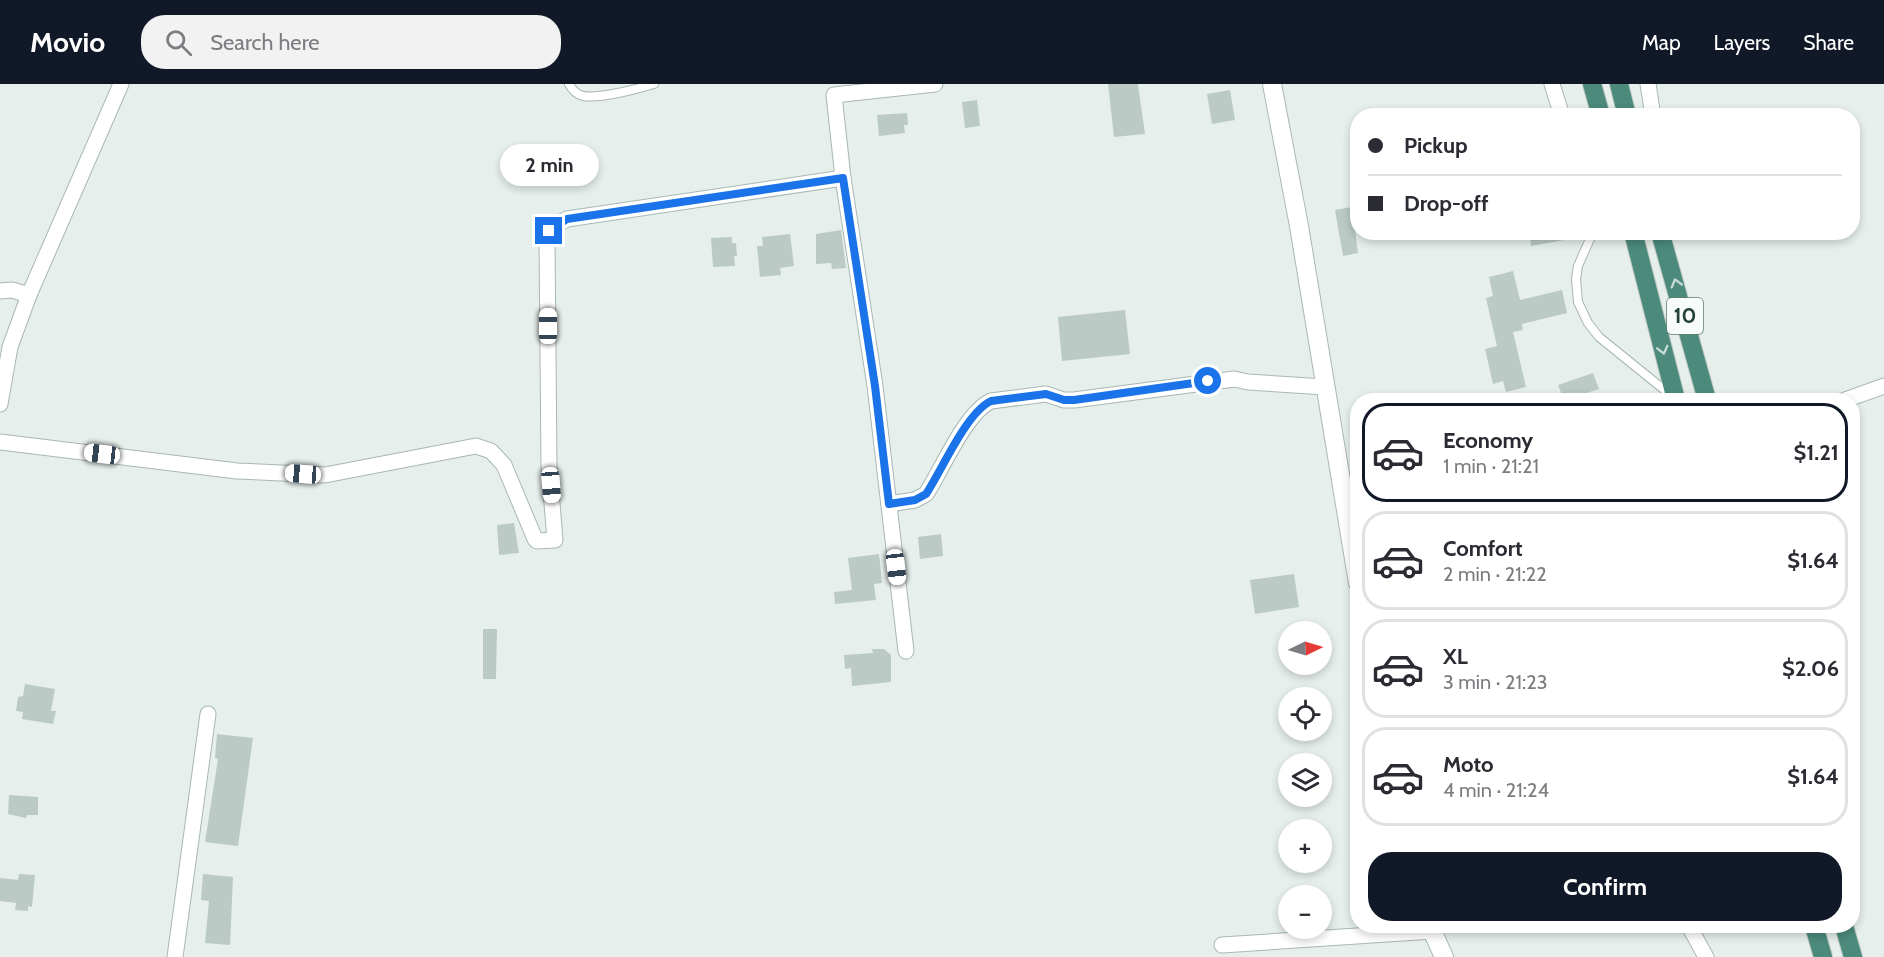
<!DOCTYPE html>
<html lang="en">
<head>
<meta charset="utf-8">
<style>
	body { margin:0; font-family:Cabin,sans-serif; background:#f2f2f3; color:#2b2b33; height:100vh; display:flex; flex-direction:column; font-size:22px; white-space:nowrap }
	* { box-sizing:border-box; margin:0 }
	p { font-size:20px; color:#7c7c81 }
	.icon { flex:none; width:33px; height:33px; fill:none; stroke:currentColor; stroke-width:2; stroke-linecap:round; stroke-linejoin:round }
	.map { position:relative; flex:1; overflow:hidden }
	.side { position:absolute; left:1350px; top:309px; width:510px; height:540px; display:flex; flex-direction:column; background:#fff; border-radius:24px; box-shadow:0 3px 9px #0003 }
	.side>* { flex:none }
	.top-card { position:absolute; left:1350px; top:24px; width:510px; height:132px; border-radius:24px; box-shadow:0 3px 9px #0003; display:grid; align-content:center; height:132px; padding:0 18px; background:#fff }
	.needle { width:39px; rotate:85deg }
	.tools { position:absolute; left:1278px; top:537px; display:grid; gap:12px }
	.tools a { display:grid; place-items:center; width:54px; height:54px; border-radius:50%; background:#fff; box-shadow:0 3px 9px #0003; font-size:30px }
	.end { position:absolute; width:27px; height:27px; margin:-14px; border:8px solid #1a73e8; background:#fff; box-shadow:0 0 0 3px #fff }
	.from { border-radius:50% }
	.bubble { position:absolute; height:42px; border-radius:21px; background:#fff; box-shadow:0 3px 9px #0003; font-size:20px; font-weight:700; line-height:42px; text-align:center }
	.car { position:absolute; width:18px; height:36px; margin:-18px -9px; border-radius:8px; box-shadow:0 0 4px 2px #0007; background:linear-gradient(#fff 24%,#345 0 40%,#fff 0 76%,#345 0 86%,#fff 0) }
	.top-card b { display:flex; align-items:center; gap:21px; height:57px; font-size:22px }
	.top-card b+b { border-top:2px solid #e1e1e2 }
	.top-card i { width:15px; height:15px; background:#2b2b33 }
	ul { padding:10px 0 0; list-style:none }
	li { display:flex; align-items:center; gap:18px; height:99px; margin:0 12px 9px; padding:0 6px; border:3px solid #e1e1e2; border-radius:24px }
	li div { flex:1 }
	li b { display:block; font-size:22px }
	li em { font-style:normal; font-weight:700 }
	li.active { border-color:#111827 }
	li>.icon { width:54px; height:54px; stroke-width:1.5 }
	.cta { display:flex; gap:12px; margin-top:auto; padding:12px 18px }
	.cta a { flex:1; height:69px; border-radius:24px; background:#111827; color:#fff; font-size:24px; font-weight:700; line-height:69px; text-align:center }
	header { display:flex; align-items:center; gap:36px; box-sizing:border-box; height:84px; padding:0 30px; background:#111827; color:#fff }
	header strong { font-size:28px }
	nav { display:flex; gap:33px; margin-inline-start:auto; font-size:21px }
	.search { width:420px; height:54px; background:#f2f2f3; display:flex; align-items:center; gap:15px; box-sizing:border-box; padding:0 21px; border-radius:24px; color:#7c7c81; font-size:22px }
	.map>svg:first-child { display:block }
	.building { fill:#bbcac4 }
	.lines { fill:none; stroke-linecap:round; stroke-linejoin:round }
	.service-casing { stroke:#a8b8b2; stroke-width:10 }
	.minor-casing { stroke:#a8b8b2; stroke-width:17 }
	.tertiary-casing { stroke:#a8b8b2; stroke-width:20 }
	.trunk-casing { stroke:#c2cac8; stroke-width:20 }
	.service { stroke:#fff; stroke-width:8 }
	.minor { stroke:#fff; stroke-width:15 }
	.tertiary { stroke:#fff; stroke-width:18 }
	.trunk { stroke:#4c8a7c; stroke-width:18 }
	.oneway { stroke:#c4d9d4 }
	.route { stroke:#1a73e8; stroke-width:8 }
	.labels { text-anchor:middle; stroke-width:4.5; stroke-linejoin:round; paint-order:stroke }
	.shield { fill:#f7fbf9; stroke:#637a73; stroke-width:1.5 }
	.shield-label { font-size:21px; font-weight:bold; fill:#24423a }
</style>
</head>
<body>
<header>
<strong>Movio</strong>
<div class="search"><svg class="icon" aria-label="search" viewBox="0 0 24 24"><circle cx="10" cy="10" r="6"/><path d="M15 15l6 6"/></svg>Search here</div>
<nav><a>Map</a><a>Layers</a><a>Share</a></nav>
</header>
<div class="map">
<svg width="1884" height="873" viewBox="0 0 1884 873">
	<rect width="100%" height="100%" fill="#e6efeb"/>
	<g class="building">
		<path d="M1108,0H1138L1145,50L1114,53Z"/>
		<path d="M1230,6L1235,36L1212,40L1207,10Z"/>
		<path d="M977,16L980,42L965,44L962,18Z"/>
		<path d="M907,29L908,41H904L905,49L879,52L877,31Z"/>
		<path d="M1352,123L1358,169L1343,172L1335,126Z"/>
		<path d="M841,146L846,184L832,185L831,179L816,180V150Z"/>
		<path d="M1529,148H1570V155L1531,162Z"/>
		<path d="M790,150L794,182L780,184L781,191L760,193L757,162H763L762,153Z"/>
		<path d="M732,153V159H736L737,172H734L735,182L713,183L711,154Z"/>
		<path d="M1513,187L1520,216L1562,206L1567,229L1522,240L1523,246L1513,248L1526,303L1506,308L1503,297L1493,300L1485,265L1497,262L1486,214L1493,212L1489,193Z"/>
		<path d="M1125,226L1130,270L1062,277L1058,233Z"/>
		<path d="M1593,289L1599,305L1564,316L1558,301Z"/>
		<path d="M514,439L519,469L499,471L497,441Z"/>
		<path d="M941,450L943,472L920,475L918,453Z"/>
		<path d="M879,470L882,499L874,500L876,516L835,520L834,508L852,506L848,474Z"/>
		<path d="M1294,490L1299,523L1255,530L1250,496Z"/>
		<path d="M483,545H497L496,595H483Z"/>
		<path d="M872,565H884L891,571V598L852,602L851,584L845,585L844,571L873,569Z"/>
		<path d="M25,600L55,605L51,627H56L53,640L22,635L23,628L16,627L18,613L23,612Z"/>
		<path d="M217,650L253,654L238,762L205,758L218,675L215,674Z"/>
		<path d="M9,711L38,713V731H27L26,734L8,730Z"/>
		<path d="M19,790L35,791L32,823L28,822V827L15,826L16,819L0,817V794L18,796Z"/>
		<path d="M203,790L233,793L230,861L205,859L209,817L201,816Z"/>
	</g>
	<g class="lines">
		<defs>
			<g id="service">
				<path d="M569,0C572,6 576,10 583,12C599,15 637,5 654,0"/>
				<path d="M1593,148L1578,182L1576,195L1578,218L1588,239L1599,253L1672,312"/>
			</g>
			<g id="minor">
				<path d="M1552,0L1562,32"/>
				<path d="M1648,0L1653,32"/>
				<path d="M0,207L12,206L29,211"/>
				<path d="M1845,316L1884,302"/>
				<path d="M0,320L10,263L29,211L121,0"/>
				<path d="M0,358L237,387L325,391L476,362L491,367L504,381L535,455L537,457L555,456L549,383L547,155L550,144L567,135L843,94"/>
				<path d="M889,420L915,416L926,410C942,386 965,329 991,317L1046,310L1064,316H1074L1234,295L1248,298L1325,303"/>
				<path d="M906,567L875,302L843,94L834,11L935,0"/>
				<path d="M1689,842L1706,873"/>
				<path d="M1222,861L1432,847"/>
				<path d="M175,873L208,630"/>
			</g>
			<g id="tertiary">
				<path d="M1272,0L1299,142L1358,499"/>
				<path d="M1430,842L1444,873"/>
			</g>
			<g id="trunk">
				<path d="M1592,0L1601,32"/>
				<path d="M1619,0L1627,32"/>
				<path d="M1633,148L1676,316"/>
				<path d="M1660,148L1707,316"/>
				<path d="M1814,842L1823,873"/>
				<path d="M1844,842L1853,873"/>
			</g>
		</defs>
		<use href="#service" class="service-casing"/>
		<use href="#minor" class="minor-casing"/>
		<use href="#tertiary" class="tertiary-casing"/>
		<use href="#trunk" class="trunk-casing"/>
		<use href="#service" class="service"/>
		<use href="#minor" class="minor"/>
		<use href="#tertiary" class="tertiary"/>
		<use href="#trunk" class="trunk"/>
	</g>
	<defs><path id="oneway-chevron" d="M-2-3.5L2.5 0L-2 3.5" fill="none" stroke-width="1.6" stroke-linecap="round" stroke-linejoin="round" transform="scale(1.5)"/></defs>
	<g class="oneway">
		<use href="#oneway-chevron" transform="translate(1676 199) rotate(-106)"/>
		<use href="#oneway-chevron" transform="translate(1663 266) rotate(76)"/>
	</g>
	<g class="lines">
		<path class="route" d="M549,147L567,135L843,94L875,302L889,420L915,416L926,410C942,386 966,329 991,317L1046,310L1064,316H1074L1208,297"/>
	</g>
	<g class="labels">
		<rect class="shield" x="1667" y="214" width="36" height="36" rx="4.5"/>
		<g class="shield-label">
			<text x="1685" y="239">10</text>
		</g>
	</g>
</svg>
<div class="tools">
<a><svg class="needle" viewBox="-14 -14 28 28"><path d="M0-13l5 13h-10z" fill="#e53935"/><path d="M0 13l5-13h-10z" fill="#7c7c81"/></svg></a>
<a><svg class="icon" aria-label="locate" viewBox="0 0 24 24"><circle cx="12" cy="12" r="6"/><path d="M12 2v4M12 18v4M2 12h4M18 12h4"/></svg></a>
<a><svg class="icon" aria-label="layers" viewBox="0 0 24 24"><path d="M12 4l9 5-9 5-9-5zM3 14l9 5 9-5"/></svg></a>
<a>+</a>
<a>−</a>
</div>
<i class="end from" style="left:1208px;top:297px"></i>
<i class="end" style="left:549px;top:147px"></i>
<div class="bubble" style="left:500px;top:60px;width:99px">2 min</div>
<i class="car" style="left:548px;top:242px;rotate:0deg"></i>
<i class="car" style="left:102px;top:370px;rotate:277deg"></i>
<i class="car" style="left:303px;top:390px;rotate:274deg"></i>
<i class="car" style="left:551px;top:401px;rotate:175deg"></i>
<i class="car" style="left:896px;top:483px;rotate:173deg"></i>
<div class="top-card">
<b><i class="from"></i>Pickup</b>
<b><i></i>Drop-off</b>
</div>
<section class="side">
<ul>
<li class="active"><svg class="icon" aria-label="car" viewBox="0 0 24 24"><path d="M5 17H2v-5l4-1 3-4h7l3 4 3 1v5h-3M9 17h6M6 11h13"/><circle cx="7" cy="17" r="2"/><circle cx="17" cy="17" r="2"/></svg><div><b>Economy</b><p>1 min · 21:21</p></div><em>$1.21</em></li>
<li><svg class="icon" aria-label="car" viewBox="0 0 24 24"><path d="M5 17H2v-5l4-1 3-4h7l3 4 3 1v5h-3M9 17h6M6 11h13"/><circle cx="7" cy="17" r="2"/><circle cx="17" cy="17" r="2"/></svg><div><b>Comfort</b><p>2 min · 21:22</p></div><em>$1.64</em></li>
<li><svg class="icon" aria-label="car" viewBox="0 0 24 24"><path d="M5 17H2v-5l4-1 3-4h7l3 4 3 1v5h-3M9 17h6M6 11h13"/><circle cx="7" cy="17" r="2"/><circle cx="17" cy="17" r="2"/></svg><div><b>XL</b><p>3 min · 21:23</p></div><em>$2.06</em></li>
<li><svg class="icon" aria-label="car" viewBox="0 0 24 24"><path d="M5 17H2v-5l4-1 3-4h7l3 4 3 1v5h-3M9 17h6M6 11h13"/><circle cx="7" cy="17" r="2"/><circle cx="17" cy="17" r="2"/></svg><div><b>Moto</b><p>4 min · 21:24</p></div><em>$1.64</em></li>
</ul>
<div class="cta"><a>Confirm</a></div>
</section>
</div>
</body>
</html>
